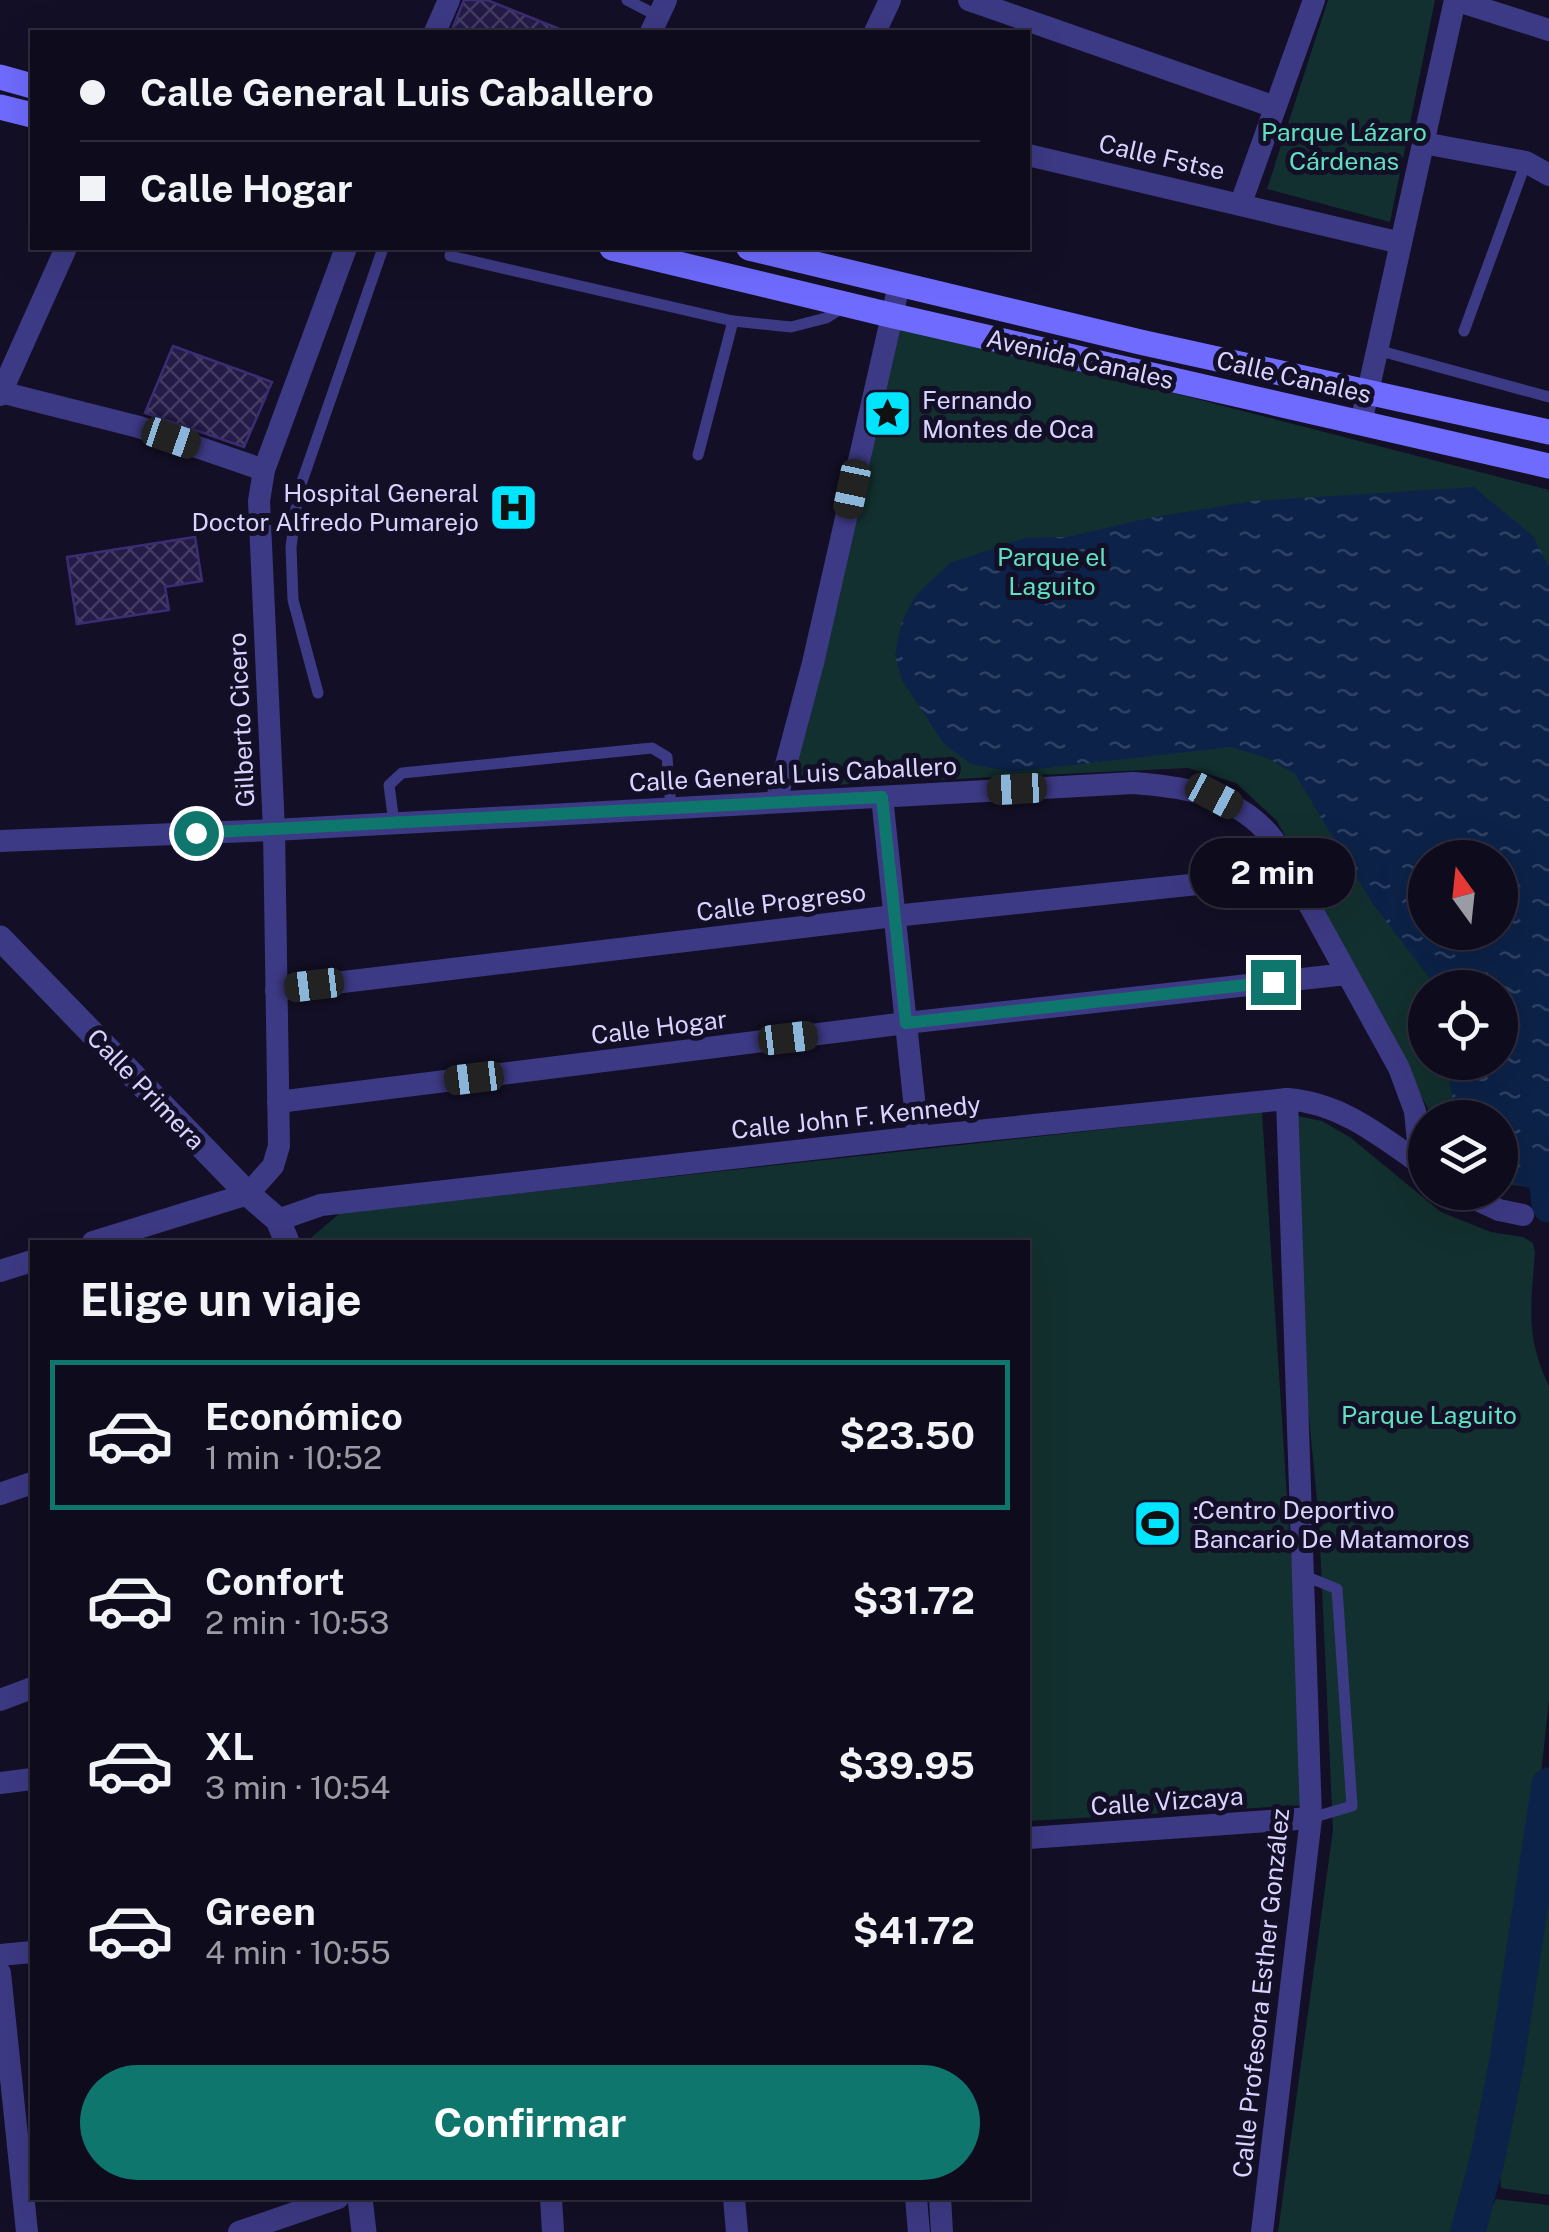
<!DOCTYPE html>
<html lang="es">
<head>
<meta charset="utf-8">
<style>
	body { margin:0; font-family:"Public Sans",sans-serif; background:#171425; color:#f1f3f6; height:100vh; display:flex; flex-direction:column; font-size:38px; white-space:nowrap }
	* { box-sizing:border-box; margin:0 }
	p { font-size:32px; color:#9b9ba3 }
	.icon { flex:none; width:55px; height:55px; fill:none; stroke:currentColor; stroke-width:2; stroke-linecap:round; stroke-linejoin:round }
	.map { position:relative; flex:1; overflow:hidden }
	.panel { position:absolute; left:30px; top:1240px; width:1000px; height:960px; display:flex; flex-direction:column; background:#0e0b1c; border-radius:0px; box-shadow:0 10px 40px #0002,0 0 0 2px #2e2b3b }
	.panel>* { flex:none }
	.hud { position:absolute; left:30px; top:30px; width:1000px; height:220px; border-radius:0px; box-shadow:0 10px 40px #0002,0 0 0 2px #2e2b3b; display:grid; align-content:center; height:220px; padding:0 50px; background:#0e0b1c }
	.needle { width:65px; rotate:345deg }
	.fabs { position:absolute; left:1408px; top:840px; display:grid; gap:20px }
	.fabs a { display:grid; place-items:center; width:110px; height:110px; border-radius:50%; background:#0e0b1c; box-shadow:0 10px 40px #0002,0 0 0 2px #2e2b3b; font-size:50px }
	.end { position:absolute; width:45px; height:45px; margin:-22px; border:12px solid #0f766e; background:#fff; box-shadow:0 0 0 5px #fff }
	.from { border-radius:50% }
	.bubble { position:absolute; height:70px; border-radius:35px; background:#0e0b1c; box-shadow:0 10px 40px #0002,0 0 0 2px #2e2b3b; font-size:32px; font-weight:700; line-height:70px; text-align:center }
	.car { position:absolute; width:30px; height:60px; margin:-30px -15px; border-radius:12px; box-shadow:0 0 8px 2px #0007; background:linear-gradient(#222 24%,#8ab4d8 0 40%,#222 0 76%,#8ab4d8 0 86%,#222 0) }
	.hud b { display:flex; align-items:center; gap:35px; height:95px; font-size:38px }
	.hud b+b { border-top:2px solid #2e2b3b }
	.hud i { width:25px; height:25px; background:#f1f3f6 }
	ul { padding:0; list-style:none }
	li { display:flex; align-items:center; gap:30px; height:150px; margin:0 20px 15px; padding:0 30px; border:5px solid transparent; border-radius:0px }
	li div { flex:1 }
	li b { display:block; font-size:38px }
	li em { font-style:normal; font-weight:700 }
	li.current { border-color:#0f766e }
	li>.icon { width:90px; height:90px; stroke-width:1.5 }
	h2 { padding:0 50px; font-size:45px; line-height:120px }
	.action { display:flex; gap:20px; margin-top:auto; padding:20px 50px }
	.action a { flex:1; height:115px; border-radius:60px; background:#0f766e; color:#fff; font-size:40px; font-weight:700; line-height:115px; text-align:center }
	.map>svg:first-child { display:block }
	.green { fill:#12302f; fill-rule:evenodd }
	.water { fill:url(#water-ripples); fill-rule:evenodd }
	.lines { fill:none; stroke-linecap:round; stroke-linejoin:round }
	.river { stroke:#0c2248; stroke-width:35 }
	.building { fill:url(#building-cross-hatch); stroke:#3b2d73; stroke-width:2.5 }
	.service { stroke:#3d3a85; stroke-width:11 }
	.minor { stroke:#3d3a85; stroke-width:22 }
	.tertiary { stroke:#3d3a85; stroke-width:25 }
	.secondary { stroke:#6f6bff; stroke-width:25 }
	.route { stroke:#0f766e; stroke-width:12 }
	.labels { text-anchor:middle; stroke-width:10; stroke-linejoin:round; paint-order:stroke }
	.park-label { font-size:25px; fill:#5fe0c0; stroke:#130f26 }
	.street-label { font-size:25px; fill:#d9d4ff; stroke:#130f26 }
	.poi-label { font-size:25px; fill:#d9d4ff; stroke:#130f26; text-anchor:start }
</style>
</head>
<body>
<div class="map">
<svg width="1549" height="2232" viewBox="0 0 1549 2232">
	<defs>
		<pattern id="water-ripples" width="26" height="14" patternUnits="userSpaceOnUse" patternTransform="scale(2.5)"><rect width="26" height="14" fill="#0c2248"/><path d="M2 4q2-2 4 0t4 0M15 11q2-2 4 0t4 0" fill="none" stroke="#2f4163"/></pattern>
		<pattern id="building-cross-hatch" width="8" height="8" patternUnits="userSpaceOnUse" patternTransform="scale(2.5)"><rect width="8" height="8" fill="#241b47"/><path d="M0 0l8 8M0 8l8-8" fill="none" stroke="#433b63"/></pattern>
	</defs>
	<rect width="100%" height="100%" fill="#130f26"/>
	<g class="green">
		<path d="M1328,0H1435L1390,222L1267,189Z"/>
		<path d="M898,322L1549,490V1190L1500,1183V1118L1432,1117L1277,821L1236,783L1188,768L788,787ZM1425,858H1500V932H1425ZM1425,988H1500V1062H1425Z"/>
		<path d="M1262,1112L1307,1805L1028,1821V1242H306L340,1213Z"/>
		<path d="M1298,1116L1322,1121L1351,1138L1441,1212L1491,1232L1523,1237L1533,1243L1535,1252C1531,1306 1525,1336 1549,1386V1700L1538,1802L1517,1894L1503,1980L1491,2113L1463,2221L1454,2232H1278L1333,1830L1319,1521L1304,1365Z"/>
		<path d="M1549,1896V2195L1501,2188L1500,2174Z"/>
		<path d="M1496,2199L1549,2205V2232H1480Z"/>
	</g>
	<path class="water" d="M1474,487L1533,536L1549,567V1186L1532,1189L1500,1178V1118L1456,1117L1446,1063L1500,1062V988L1433,987L1432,981L1372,903L1295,774L1269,759L1231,747L1011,772L971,764L944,744L902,680L895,656L901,624L916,595L950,563L1025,538L1067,537L1149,518L1253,501ZM1425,858H1500V932H1425Z"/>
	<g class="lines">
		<g class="river">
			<path d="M1547,1186L1549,1205"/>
			<path d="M1468,2232L1489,2152L1507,2060L1549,1785"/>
		</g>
	</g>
	<g class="building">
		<path d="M464,0H487L567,32H451Z"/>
		<path d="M173,346L272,382L244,447L145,413Z"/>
		<path d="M195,537L202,581L165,587L169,610L77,624L67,557Z"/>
	</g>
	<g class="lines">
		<g class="service">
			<path d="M627,0L658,16"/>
			<path d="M452,248L450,256L733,321L791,327L826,318L845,306"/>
			<path d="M1464,331L1526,162"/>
			<path d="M1377,350L1549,397"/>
			<path d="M698,455L733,321"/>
			<path d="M318,693L293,600L291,547L298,493L383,248"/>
			<path d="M394,823L389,785L402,773L652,748L667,757L671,808"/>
			<path d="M1303,1575L1337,1589L1352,1806L1311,1818"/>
		</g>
		<g class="minor">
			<path d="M969,0L1275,107"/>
			<path d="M1455,0L1549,30"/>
			<path d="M435,32L449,0"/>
			<path d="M651,32L666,0"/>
			<path d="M875,32L890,0"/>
			<path d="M1423,143L1526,162L1549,175"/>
			<path d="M1028,155L1401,243"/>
			<path d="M1241,203L1314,0"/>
			<path d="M0,392L139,427L264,470"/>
			<path d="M0,395L66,248"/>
			<path d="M1361,423L1455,0"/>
			<path d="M882,797L918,1137"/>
			<path d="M776,802L813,663L899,285"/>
			<path d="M0,841L274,830L1133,783C1187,787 1237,794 1273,839L1399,1068L1415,1111L1420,1164"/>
			<path d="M276,990L894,916L1294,874"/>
			<path d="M278,1102L906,1023L1347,974"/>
			<path d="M1460,1192L1499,1210L1523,1215"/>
			<path d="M278,1220L321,1205L918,1137L1287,1099C1342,1103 1382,1137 1425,1167"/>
			<path d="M93,1242L248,1194L273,1166L279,1146L274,830L259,501L264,470L346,248"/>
			<path d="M0,1271L32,1261"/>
			<path d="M0,1494L32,1483"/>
			<path d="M0,1700L32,1688"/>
			<path d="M0,1783L32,1779"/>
			<path d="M1028,1838L1311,1818"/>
			<path d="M0,1955L32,1952"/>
			<path d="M0,1973L27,2232"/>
			<path d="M551,2198L553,2232"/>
			<path d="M734,2198L737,2232"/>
			<path d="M916,2198L919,2232"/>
			<path d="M940,2198L942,2232"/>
			<path d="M239,2232L338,2198"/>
			<path d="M1262,2232L1311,1818L1287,1099"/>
		</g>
		<g class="tertiary">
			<path d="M0,938L248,1194L278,1220L287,1242"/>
			<path d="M360,2198L364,2232"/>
		</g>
		<g class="secondary">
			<path d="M0,77L32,86"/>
			<path d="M0,107L32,115"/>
			<path d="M612,248L890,315L1549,466"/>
			<path d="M749,248L1140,342L1549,432"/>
		</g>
	</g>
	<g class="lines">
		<path class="route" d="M196,833L882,797L906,1023L1273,982"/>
	</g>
	<defs>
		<symbol id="sight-square" viewBox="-11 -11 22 22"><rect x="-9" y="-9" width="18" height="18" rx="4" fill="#00e5ff" stroke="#130f26"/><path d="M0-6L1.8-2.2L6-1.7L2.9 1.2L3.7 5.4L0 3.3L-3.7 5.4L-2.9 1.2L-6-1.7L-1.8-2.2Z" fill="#111"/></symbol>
		<symbol id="hospital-square" viewBox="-11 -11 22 22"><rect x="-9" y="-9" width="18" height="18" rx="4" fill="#00e5ff" stroke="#130f26"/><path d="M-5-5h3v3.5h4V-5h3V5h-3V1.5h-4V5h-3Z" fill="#111"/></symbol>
		<symbol id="stadium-square" viewBox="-11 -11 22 22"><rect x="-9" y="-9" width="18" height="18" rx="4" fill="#00e5ff" stroke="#130f26"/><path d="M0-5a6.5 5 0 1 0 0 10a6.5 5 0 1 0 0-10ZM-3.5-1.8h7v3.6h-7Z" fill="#111"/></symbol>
	</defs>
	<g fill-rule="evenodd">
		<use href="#sight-square" x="860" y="386" width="55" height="55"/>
		<use href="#hospital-square" x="486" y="480" width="55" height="55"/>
		<use href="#stadium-square" x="1130" y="1496" width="55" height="55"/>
	</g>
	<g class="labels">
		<g class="park-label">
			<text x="1344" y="141">Parque Lázaro<tspan x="1344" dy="29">Cárdenas</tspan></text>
			<text x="1052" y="566">Parque el<tspan x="1052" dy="29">Laguito</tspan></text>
			<text x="1429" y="1424">Parque Laguito</text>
		</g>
		<g class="street-label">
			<text transform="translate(1162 157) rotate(13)" y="9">Calle Fstse</text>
			<text transform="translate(1080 359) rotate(13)" y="9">Avenida Canales</text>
			<text transform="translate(1294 377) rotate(13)" y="9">Calle Canales</text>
			<text transform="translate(241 720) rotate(-93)" y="9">Gilberto Cicero</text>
			<text transform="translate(793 774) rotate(-3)" y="9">Calle General Luis Caballero</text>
			<text transform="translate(781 902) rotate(-7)" y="9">Calle Progreso</text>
			<text transform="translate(659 1027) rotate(-7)" y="9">Calle Hogar</text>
			<text transform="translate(146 1089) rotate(46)" y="9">Calle Primera</text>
			<text transform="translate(856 1117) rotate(-6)" y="9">Calle John F. Kennedy</text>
			<text transform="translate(1167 1801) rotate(-4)" y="9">Calle Vizcaya</text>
			<text transform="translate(1261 1993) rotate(-84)" y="9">Calle Profesora Esther González</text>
		</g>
		<g class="poi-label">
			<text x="922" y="409">Fernando<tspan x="922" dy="29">Montes de Oca</tspan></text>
			<text x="479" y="502" text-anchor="end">Hospital General<tspan x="479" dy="29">Doctor Alfredo Pumarejo</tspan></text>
			<text x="1193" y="1519">:Centro Deportivo<tspan x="1193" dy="29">Bancario De Matamoros</tspan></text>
		</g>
	</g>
</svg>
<div class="fabs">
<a><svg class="needle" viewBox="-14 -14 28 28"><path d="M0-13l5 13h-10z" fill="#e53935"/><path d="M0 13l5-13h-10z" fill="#9b9ba3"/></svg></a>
<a><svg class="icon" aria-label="locate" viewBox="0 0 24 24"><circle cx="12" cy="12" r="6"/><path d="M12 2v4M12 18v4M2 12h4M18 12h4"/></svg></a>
<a><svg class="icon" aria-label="layers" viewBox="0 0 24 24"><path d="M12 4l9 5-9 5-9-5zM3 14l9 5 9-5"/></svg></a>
</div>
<i class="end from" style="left:196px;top:833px"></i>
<i class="end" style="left:1273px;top:982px"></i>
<div class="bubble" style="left:1190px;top:838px;width:165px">2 min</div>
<i class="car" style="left:171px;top:438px;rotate:109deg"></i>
<i class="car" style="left:852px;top:489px;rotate:192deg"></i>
<i class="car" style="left:1017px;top:789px;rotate:267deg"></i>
<i class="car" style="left:1214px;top:796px;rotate:118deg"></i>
<i class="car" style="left:314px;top:985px;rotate:263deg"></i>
<i class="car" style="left:788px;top:1038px;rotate:83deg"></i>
<i class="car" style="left:474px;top:1078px;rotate:263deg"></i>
<div class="hud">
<b><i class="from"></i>Calle General Luis Caballero</b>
<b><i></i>Calle Hogar</b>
</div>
<section class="panel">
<h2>Elige un viaje</h2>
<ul>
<li class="current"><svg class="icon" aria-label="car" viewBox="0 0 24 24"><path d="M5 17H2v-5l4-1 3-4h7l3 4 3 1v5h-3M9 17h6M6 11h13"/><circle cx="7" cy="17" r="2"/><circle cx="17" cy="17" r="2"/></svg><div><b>Económico</b><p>1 min · 10:52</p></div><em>$23.50</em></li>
<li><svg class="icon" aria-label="car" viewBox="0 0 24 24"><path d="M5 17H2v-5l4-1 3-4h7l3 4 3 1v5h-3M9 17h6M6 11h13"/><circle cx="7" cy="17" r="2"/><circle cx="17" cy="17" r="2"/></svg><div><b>Confort</b><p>2 min · 10:53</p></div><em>$31.72</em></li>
<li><svg class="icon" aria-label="car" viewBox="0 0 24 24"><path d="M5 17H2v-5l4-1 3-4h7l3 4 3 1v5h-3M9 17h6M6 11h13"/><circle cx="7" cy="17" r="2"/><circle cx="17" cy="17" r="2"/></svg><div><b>XL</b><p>3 min · 10:54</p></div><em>$39.95</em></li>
<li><svg class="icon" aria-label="car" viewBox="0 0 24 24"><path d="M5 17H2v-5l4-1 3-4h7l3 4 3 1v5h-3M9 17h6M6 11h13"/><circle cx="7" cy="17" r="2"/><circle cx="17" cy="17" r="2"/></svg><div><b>Green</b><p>4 min · 10:55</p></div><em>$41.72</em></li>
</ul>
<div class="action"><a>Confirmar</a></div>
</section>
</div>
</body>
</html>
